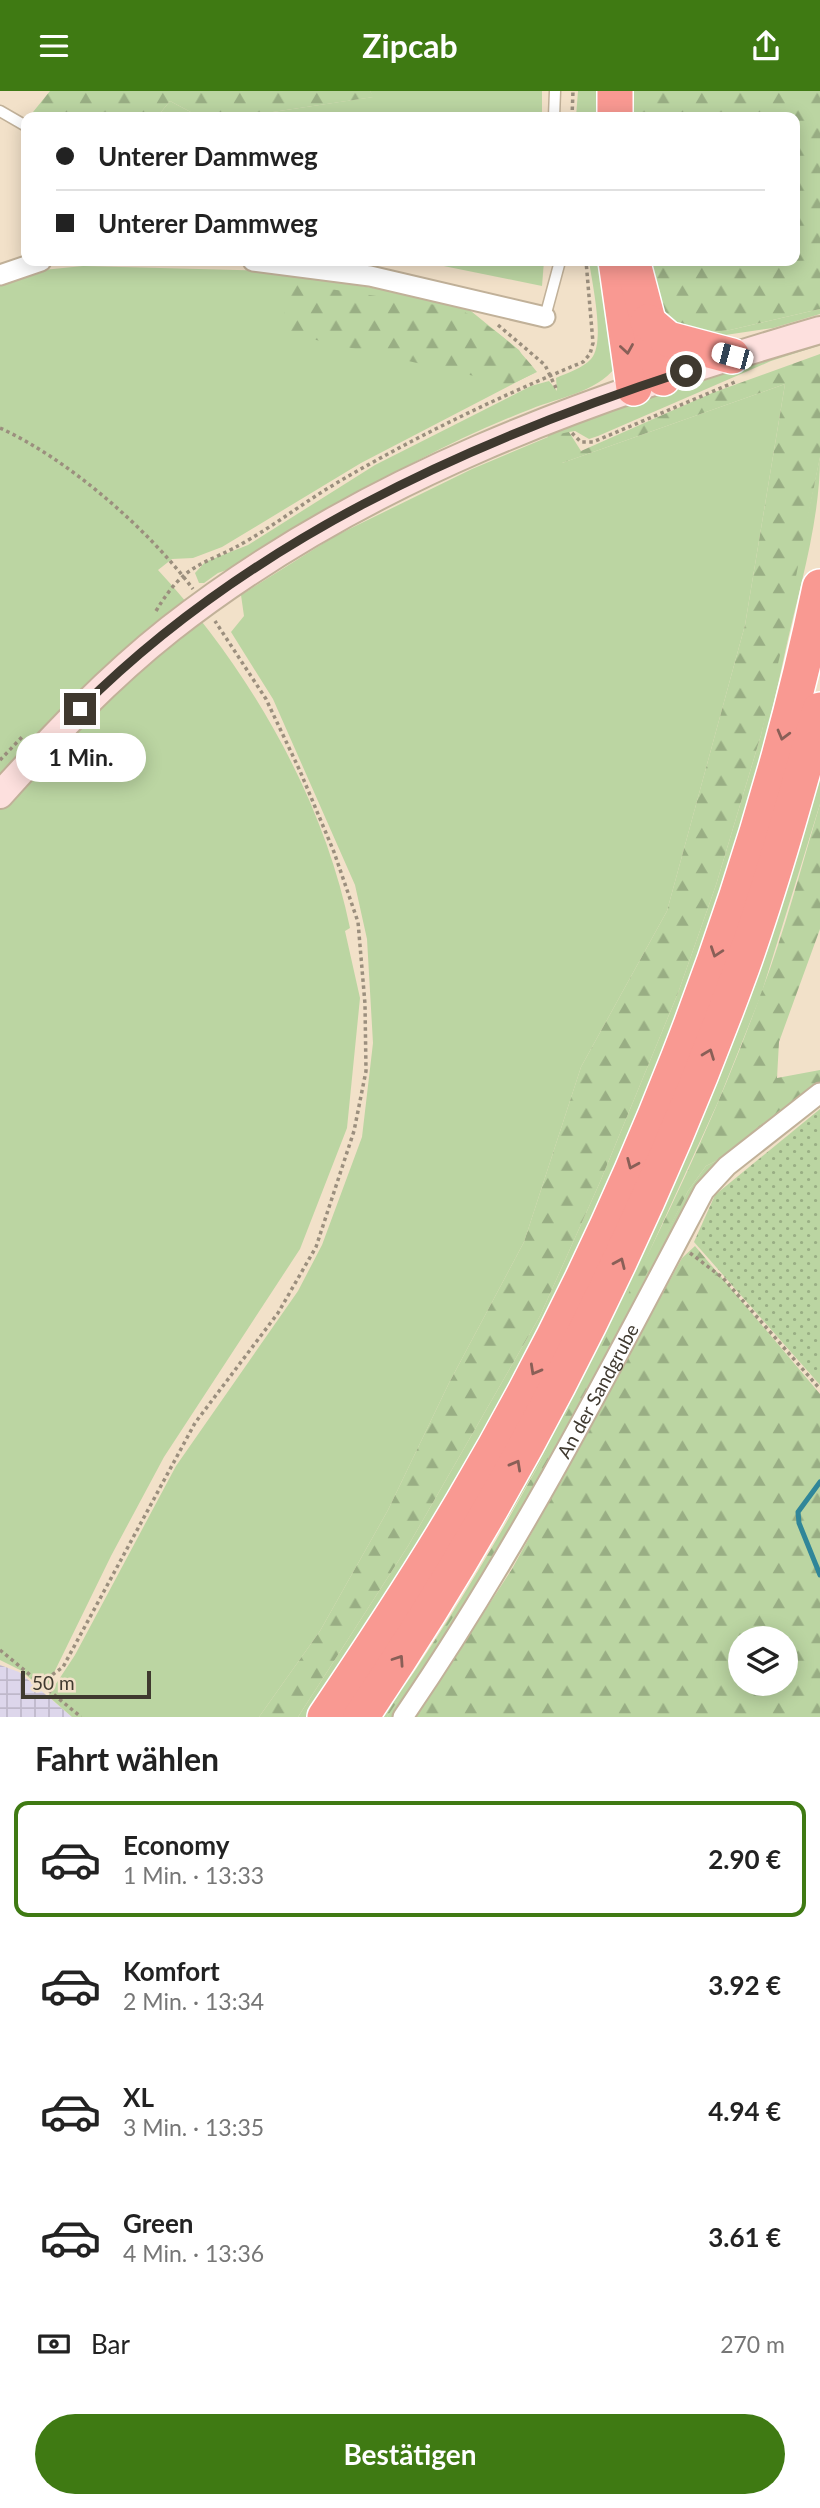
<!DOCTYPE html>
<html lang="de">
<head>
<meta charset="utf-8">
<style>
	body { margin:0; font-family:Lato,sans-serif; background:#f6f6f6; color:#222; height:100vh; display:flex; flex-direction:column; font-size:26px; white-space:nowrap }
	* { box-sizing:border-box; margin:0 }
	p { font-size:23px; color:#767676 }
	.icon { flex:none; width:38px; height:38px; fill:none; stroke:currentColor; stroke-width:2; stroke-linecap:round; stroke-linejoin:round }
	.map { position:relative; height:1626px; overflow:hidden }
	.drawer { display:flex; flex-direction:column; background:#fff; flex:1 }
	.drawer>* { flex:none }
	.top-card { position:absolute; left:21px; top:21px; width:779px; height:154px; border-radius:14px; box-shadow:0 4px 18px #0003; display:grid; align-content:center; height:154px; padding:0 35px; background:#fff }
	.fabs { position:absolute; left:728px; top:1535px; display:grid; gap:14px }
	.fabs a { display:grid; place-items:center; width:70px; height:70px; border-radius:50%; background:#fff; box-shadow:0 4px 18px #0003; font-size:35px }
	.scale { position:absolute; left:21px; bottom:18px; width:130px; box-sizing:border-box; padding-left:7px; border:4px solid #3f392f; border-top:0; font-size:19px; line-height:24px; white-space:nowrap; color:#3f392f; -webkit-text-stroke:5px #f2e1c9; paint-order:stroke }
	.end { position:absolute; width:32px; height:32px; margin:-16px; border:9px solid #3f392f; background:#fff; box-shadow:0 0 0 4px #fff }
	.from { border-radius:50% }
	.bubble { position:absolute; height:49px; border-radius:24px; background:#fff; box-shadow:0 4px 18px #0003; font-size:23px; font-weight:700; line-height:49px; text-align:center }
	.car { position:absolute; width:21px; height:42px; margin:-21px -10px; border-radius:9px; box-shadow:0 0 5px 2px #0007; background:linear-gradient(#fff 24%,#345 0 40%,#fff 0 76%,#345 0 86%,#fff 0) }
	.top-card b { display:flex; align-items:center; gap:24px; height:66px; font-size:26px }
	.top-card b+b { border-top:2px solid #e0e0e0 }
	.top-card i { width:18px; height:18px; background:#222 }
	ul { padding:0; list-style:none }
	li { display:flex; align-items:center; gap:21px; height:116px; margin:0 14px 10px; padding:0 21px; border:4px solid transparent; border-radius:14px }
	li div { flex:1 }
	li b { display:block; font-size:26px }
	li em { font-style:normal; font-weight:700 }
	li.current { border-color:#3f7a13 }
	li>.icon { width:63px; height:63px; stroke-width:1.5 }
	h2 { padding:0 35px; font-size:32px; line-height:84px }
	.pay { display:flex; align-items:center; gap:18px; height:77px; padding:0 35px; font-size:26px }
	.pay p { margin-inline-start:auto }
	.cta { display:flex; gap:14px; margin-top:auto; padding:14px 35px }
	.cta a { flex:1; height:80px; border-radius:42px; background:#3f7a13; color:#fff; font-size:28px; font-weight:700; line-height:80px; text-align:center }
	header { display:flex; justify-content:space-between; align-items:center; height:91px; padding:0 35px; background:#3f7a13; color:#fff; font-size:32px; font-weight:700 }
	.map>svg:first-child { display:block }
	.industrial { fill:url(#industrial-grid) }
	.green { fill:#bbd5a2 }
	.forest { fill:url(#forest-firs); fill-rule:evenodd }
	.park { fill:url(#park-dots) }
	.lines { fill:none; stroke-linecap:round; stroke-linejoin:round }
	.stream { stroke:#308699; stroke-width:5 }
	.lane-casing { stroke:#c1b199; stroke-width:13 }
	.street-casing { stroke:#c1b199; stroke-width:23 }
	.secondary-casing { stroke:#c1b199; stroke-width:30 }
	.highway-casing { stroke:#fff; stroke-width:38 }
	.path { stroke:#9b8f7e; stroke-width:3.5; stroke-dasharray:3.5 3.5; stroke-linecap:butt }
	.lane { stroke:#fff; stroke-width:10 }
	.street { stroke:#fff; stroke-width:19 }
	.secondary { stroke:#fde0de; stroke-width:26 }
	.highway { stroke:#f99992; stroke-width:35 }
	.oneway { stroke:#895f57 }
	.route { stroke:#3f392f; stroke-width:9 }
	.labels { text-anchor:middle; stroke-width:7; stroke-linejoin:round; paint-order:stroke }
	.street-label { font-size:19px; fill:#3f392f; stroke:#f2e1c9 }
</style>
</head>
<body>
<header><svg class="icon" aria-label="menu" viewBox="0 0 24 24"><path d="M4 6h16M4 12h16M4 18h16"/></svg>Zipcab<svg class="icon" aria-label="share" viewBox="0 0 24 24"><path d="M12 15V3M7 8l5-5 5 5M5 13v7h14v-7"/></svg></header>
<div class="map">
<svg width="820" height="1626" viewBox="0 0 820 1626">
	<defs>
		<pattern id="industrial-grid" width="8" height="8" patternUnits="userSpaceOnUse" patternTransform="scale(1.75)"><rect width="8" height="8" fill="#ddd6eb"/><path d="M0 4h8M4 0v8" fill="none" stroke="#bfb8ca"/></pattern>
		<pattern id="forest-firs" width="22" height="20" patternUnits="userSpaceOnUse" patternTransform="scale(1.75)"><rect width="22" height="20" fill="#bbd5a2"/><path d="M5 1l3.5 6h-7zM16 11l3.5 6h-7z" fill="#99ae84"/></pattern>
		<pattern id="park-dots" width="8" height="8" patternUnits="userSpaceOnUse" patternTransform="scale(1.75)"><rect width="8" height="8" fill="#bbd5a2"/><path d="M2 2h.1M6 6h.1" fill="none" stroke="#99ae84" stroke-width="1.8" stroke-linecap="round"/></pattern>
	</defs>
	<rect width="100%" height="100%" fill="#f2e1c9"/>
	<path class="industrial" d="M0,1574L19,1581L72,1626H0Z"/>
	<g class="green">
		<path d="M370,0H542V26H239L373,6Z"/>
		<path d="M578,0H598V26H576Z"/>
		<path d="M170,10L200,26H157Z"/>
		<path d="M419,170H544L542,195Z"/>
		<path d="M589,170H611L616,276C595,302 560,306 531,318C427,358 335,415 240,474L218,482L204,492H199L195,482L205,471L248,454L375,374L531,295L549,290L557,300L556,287C567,282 583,277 591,268C606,252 592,192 589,170Z"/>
		<path d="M83,175L273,180L461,212L519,259L534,282L361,372L222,456L193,467L172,468L158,479C249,578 323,705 350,837L345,840L360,907L347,1037L300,1158L164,1366L111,1465L45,1600L20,1579L0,1569V193L43,179Z"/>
		<path d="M820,218V223L773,237L705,247L695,243L730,239Z"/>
		<path d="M817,252L818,255L771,270L598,345L589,348L575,340L569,341L562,372L785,293L745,534L667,820L581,976L524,1151L449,1292L388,1419L320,1540L259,1626H72L48,1605L75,1564L176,1375L298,1200L322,1154L362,1046L373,952L367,848L355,794L273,608L231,541L244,525L241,504L335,445L472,378L548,346L547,342L637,309Z"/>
		<path d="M820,366C820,433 798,501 784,566C722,858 588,1169 436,1425C399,1488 358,1547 318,1608L306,1626H298L408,1455L540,1225L600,1091L678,902L716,794L761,644Z"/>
		<path d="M820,680V713L761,904L718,1011L641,1179L569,1321L513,1418L399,1604L383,1626H380L479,1472L553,1341L634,1177Z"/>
		<path d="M722,1067L490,1473L397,1619L392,1626H387L519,1420L579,1312L688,1100L706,1075Z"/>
	</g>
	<g class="forest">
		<path d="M50,0H370L374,6L239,26H200L170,10L157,26H43L33,21Z"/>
		<path d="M628,0H820V218L730,239L695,243L678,239L656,215L646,170H794V26H626Z"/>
		<path d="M290,192L456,217C487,231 517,254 537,281L501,298L496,290L281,241Z"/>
		<path d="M820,263V366L781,560L761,644L716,794L678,902L600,1091L540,1225L408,1455L298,1626H259L320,1540L388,1419L449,1292L524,1151L581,976L667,820L745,534L785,293L562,372L549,345L569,341L581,360L712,302Z"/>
		<path d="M820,713V838L779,951L777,987L820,979V991L722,1067L706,1075L688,1100C634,1208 580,1316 519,1420C478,1490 432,1558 387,1626H383C471,1502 544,1368 613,1233C667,1127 719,1018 760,905C784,843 801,777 820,713Z"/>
		<path d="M695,1155L820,1303V1626H416L512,1478L682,1167ZM740,1547H786V1592H740Z"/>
	</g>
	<path class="park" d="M820,1018V1294L694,1151L715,1104Z"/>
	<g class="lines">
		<path class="stream" d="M820,1391L798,1421L799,1432L820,1484"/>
		<defs>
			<g id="lane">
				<path d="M0,20L26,35"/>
				<path d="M554,26L555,0"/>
				<path d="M545,226L560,170"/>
			</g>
			<g id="street">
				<path d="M253,170L370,185L545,226"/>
				<path d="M0,184L41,170"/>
				<path id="s1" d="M403,1626C518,1458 610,1279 704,1100L727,1075L820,1002"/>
			</g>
			<path id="secondary" d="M0,704C53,645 108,587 170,538C364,386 587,307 820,239"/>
			<g id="highway">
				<path d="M615,26V0"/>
				<path d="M616,170L634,297"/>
				<path d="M635,180L663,287"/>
				<path d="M648,231L668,248L732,265"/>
				<path d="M325,1626C373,1555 420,1484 463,1411C626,1136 755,808 820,496"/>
				<path d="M361,1626C519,1392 645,1141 742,876C772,792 796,705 820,619"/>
			</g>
		</defs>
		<use href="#lane" class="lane-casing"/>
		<use href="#street" class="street-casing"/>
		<use href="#secondary" class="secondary-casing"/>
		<use href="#highway" class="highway-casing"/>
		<g class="path">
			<path d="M572,26L573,0"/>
			<path d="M498,234L545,274L556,297"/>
			<path d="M0,337C68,368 148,438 193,498"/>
			<path d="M572,342L581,351H593L735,291"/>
			<path d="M156,520C187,468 204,476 250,448C279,431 306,410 335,393C414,346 498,306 583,271L590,263L593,252L586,170"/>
			<path d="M0,669L23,645"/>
			<path d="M690,1162L723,1187L820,1298"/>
			<path d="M0,1559L81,1626"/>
			<path d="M41,1592L63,1576L195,1332L278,1222L316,1156L354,1040L366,980L365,913L358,831L334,761L300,680L266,608L215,530"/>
		</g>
		<use href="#lane" class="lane"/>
		<use href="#street" class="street"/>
		<use href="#secondary" class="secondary"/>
		<use href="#highway" class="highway"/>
	</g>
	<defs><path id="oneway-chevron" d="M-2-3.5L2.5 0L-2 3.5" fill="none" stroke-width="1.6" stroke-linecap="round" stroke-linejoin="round" transform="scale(1.75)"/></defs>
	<g class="oneway">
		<use href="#oneway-chevron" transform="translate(627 258) rotate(81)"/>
		<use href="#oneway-chevron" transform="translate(783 644) rotate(105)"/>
		<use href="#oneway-chevron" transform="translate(716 861) rotate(109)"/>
		<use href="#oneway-chevron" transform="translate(709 963) rotate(-69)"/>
		<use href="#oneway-chevron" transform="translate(632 1073) rotate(113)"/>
		<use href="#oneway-chevron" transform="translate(620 1172) rotate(-66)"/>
		<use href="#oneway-chevron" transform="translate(535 1279) rotate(119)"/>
		<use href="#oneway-chevron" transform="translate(516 1374) rotate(-61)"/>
		<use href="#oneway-chevron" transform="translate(399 1569) rotate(-56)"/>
	</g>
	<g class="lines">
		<path class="route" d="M80,618C247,451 465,352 686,280"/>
	</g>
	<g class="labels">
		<g class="street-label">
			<text dy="7" stroke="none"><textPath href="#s1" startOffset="380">An der Sandgrube</textPath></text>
		</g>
	</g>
</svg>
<div class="fabs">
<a><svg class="icon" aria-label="layers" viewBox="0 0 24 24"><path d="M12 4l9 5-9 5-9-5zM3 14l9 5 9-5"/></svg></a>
</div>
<div class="scale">50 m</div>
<i class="end from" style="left:686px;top:280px"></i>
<i class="end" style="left:80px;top:618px"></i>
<div class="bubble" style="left:16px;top:642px;width:130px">1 Min.</div>
<i class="car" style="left:732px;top:265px;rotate:285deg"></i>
<div class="top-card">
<b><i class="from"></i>Unterer Dammweg</b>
<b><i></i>Unterer Dammweg</b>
</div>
</div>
<section class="drawer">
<h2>Fahrt wählen</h2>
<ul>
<li class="current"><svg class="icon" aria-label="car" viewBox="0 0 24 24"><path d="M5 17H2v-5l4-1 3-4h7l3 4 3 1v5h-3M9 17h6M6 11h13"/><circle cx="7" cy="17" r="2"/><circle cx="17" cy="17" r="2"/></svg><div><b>Economy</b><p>1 Min. · 13:33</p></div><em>2.90 €</em></li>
<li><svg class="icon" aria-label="car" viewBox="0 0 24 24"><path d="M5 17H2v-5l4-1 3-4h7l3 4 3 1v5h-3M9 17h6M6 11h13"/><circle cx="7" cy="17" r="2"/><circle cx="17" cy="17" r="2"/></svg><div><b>Komfort</b><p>2 Min. · 13:34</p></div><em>3.92 €</em></li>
<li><svg class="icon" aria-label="car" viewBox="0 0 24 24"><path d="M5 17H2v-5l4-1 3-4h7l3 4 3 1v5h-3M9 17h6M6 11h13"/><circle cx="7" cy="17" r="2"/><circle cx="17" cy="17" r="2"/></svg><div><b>XL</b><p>3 Min. · 13:35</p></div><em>4.94 €</em></li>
<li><svg class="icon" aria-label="car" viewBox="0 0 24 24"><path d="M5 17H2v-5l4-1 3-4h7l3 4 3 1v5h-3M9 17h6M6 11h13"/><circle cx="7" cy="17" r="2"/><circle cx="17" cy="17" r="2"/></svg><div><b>Green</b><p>4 Min. · 13:36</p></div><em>3.61 €</em></li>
</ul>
<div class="pay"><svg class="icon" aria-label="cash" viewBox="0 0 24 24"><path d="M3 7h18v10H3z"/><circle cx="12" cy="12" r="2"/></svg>Bar<p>270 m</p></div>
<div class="cta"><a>Bestätigen</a></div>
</section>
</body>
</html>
